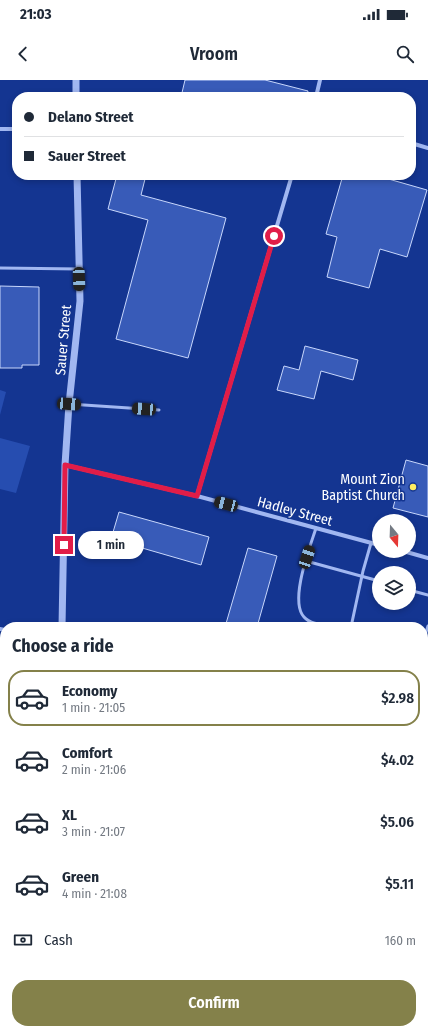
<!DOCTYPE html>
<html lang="en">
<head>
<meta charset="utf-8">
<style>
	body { margin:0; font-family:"Fira Sans Condensed",sans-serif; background:#f2f2f3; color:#1f2937; height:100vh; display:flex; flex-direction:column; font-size:15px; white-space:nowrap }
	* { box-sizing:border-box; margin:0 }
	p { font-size:13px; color:#747a83 }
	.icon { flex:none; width:22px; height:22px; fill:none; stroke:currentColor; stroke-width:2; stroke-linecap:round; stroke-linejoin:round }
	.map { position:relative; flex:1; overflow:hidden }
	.drawer { position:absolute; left:0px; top:542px; width:428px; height:412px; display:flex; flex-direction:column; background:#fff; border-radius:16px 16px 0 0; box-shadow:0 2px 6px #0003 }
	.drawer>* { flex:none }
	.top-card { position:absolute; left:12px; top:12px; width:404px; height:88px; border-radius:16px; box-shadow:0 2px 6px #0003; display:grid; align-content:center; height:88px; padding:0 12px; background:#fff }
	.needle { width:26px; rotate:161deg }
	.buttons { position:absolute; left:372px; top:434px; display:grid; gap:8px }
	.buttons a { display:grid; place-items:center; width:44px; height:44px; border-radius:50%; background:#fff; box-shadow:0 2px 6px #0003; font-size:20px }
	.end { position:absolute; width:18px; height:18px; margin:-9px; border:5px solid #e11d48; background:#fff; box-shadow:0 0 0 2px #fff }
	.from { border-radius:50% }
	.bubble { position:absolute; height:28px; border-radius:14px; background:#fff; box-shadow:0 2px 6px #0003; font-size:13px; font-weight:600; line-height:28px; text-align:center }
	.car { position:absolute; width:12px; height:24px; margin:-12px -6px; border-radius:5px; box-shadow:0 0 3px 1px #0007; background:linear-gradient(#222 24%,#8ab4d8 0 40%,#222 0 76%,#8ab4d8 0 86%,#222 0) }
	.top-card b { display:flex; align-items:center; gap:14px; height:38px; font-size:15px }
	.top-card b+b { border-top:1px solid #e0e1e3 }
	.top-card i { width:10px; height:10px; background:#1f2937 }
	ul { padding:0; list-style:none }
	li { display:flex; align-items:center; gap:12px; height:56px; margin:0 8px 6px; padding:0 4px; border:2px solid transparent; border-radius:16px }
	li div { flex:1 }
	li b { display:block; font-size:15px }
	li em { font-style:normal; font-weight:600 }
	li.current { border-color:#84814a }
	li>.icon { width:36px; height:36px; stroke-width:1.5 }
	h2 { padding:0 12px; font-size:18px; line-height:48px }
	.pay { display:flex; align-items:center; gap:10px; height:44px; padding:0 12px; font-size:15px }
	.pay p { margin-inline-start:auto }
	.action { display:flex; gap:8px; margin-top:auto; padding:8px 12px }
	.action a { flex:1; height:46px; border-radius:16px; background:#84814a; color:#fff; font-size:16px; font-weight:600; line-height:46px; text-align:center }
	.status { display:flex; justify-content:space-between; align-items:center; height:28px; padding:0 20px; background:#fff; direction:ltr }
	.status svg { height:11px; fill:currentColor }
	header { display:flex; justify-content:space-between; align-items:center; height:52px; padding:0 12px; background:#fff; font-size:18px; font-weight:600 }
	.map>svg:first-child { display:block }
	.green { fill:#264db0 }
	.building { fill:#385bb8; stroke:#c8d7fc }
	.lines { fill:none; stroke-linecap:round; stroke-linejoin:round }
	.service { stroke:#a1b7f1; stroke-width:3 }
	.minor { stroke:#a1b7f1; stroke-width:4 }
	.tertiary { stroke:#a1b7f1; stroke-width:7 }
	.route { stroke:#e11d48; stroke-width:5 }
	.poi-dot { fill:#ffed61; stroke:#143591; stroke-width:1.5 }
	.labels { text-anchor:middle; stroke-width:3; stroke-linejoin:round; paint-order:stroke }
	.street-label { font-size:14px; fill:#fff; stroke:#143591 }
	.poi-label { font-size:14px; fill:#fff; stroke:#143591; text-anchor:end }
</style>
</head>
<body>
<div class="status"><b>21:03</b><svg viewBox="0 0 49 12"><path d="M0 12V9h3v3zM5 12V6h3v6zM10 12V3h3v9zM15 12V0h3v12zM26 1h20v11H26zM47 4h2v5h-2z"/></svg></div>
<header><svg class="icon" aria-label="back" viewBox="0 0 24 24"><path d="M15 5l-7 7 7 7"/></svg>Vroom<svg class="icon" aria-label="search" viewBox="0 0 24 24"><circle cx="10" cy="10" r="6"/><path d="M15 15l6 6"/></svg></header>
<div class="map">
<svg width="428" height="954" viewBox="0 0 428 954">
	<rect width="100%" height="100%" fill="#143591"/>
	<g class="green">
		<path d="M0,310L6,312L0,335Z"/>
		<path d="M0,358L30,366L16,413L0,409Z"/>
	</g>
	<g class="building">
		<path d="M185,0H265L308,11L307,17H181Z"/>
		<path d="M117,95H131L145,99L141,115L226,138L188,278L116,259L148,140L108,129Z"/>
		<path d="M343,95H385V98L427,110L407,177L380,169L369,208L327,197L337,157L326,154Z"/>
		<path d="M0,206L39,207V285H22V288H0Z"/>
		<path d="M305,266L358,280L353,300L321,291L314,319L277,310L284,286L299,290Z"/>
		<path d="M406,380L428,386V437L393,428Z"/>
		<path d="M119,432L209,457L201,485L111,459Z"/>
		<path d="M248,468L277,476L257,547H225Z"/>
	</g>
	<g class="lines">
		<g class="service">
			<path d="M0,188L79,189"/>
			<path d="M69,324L159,330"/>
			<path d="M316,448C310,467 289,521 304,537C311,545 325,545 335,547"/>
			<path d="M306,481L379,501"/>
			<path d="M409,510L428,515"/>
			<path d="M351,547L363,491L371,463"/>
			<path d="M423,561L428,546"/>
			<path d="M423,604L428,609"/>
			<path d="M246,954V949"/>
		</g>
		<g class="minor">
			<path d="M316,17L320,0"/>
			<path d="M0,49H17"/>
			<path d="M411,63L428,68"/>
			<path d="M65,385L197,416L379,465"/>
			<path d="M197,416L292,95"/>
			<path d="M403,471L428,478"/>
			<path d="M0,549L5,550"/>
			<path d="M424,794L428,781"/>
			<path d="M0,801L5,802"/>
		</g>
		<g class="tertiary">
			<path d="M76,0V17"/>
			<path d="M62,547L65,385L69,324L80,221L77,95"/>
			<path d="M65,949V954"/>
		</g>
	</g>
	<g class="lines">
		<path class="route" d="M64,465L65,385L197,416L274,156"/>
	</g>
	<circle class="poi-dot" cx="413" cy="407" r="4"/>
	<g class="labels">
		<g class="street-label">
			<text transform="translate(63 260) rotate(-85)" y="5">Sauer Street</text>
			<text transform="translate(295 431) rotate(15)" y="5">Hadley Street</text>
		</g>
		<g class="poi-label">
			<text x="405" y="404">Mount Zion<tspan x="405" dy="16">Baptist Church</tspan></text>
		</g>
	</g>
</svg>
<div class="buttons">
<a><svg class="needle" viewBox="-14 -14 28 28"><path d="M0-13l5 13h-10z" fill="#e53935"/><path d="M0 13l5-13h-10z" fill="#747a83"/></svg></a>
<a><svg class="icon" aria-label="layers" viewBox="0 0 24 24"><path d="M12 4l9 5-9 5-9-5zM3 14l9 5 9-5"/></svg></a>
</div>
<i class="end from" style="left:274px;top:156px"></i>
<i class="end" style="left:64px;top:465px"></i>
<div class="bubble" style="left:78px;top:451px;width:66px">1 min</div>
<i class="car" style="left:79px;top:199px;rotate:178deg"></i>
<i class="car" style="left:69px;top:324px;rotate:94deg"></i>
<i class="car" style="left:144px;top:329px;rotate:274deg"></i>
<i class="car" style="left:226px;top:424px;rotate:285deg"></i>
<i class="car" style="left:307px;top:477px;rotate:18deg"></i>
<div class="top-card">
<b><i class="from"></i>Delano Street</b>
<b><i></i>Sauer Street</b>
</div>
<section class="drawer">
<h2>Choose a ride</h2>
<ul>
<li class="current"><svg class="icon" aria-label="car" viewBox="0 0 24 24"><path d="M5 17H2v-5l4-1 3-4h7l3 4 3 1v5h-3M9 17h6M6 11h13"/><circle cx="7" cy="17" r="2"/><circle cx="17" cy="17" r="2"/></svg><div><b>Economy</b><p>1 min · 21:05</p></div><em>$2.98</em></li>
<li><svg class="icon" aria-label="car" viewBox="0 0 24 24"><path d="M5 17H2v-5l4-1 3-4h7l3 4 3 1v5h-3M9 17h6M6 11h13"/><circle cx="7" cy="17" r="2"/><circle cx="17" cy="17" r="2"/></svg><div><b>Comfort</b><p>2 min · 21:06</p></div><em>$4.02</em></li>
<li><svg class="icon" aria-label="car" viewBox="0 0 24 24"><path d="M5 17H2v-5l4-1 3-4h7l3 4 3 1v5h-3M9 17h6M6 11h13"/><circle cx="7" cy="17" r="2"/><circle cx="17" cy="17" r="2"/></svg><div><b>XL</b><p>3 min · 21:07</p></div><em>$5.06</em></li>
<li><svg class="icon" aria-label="car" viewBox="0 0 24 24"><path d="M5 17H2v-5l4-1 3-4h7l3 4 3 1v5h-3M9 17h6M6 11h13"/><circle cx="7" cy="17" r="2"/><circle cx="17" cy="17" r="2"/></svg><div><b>Green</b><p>4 min · 21:08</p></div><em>$5.11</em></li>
</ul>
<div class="pay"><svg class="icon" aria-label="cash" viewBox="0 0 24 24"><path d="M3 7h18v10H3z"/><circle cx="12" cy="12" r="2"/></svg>Cash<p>160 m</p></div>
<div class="action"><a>Confirm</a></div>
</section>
</div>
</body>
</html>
